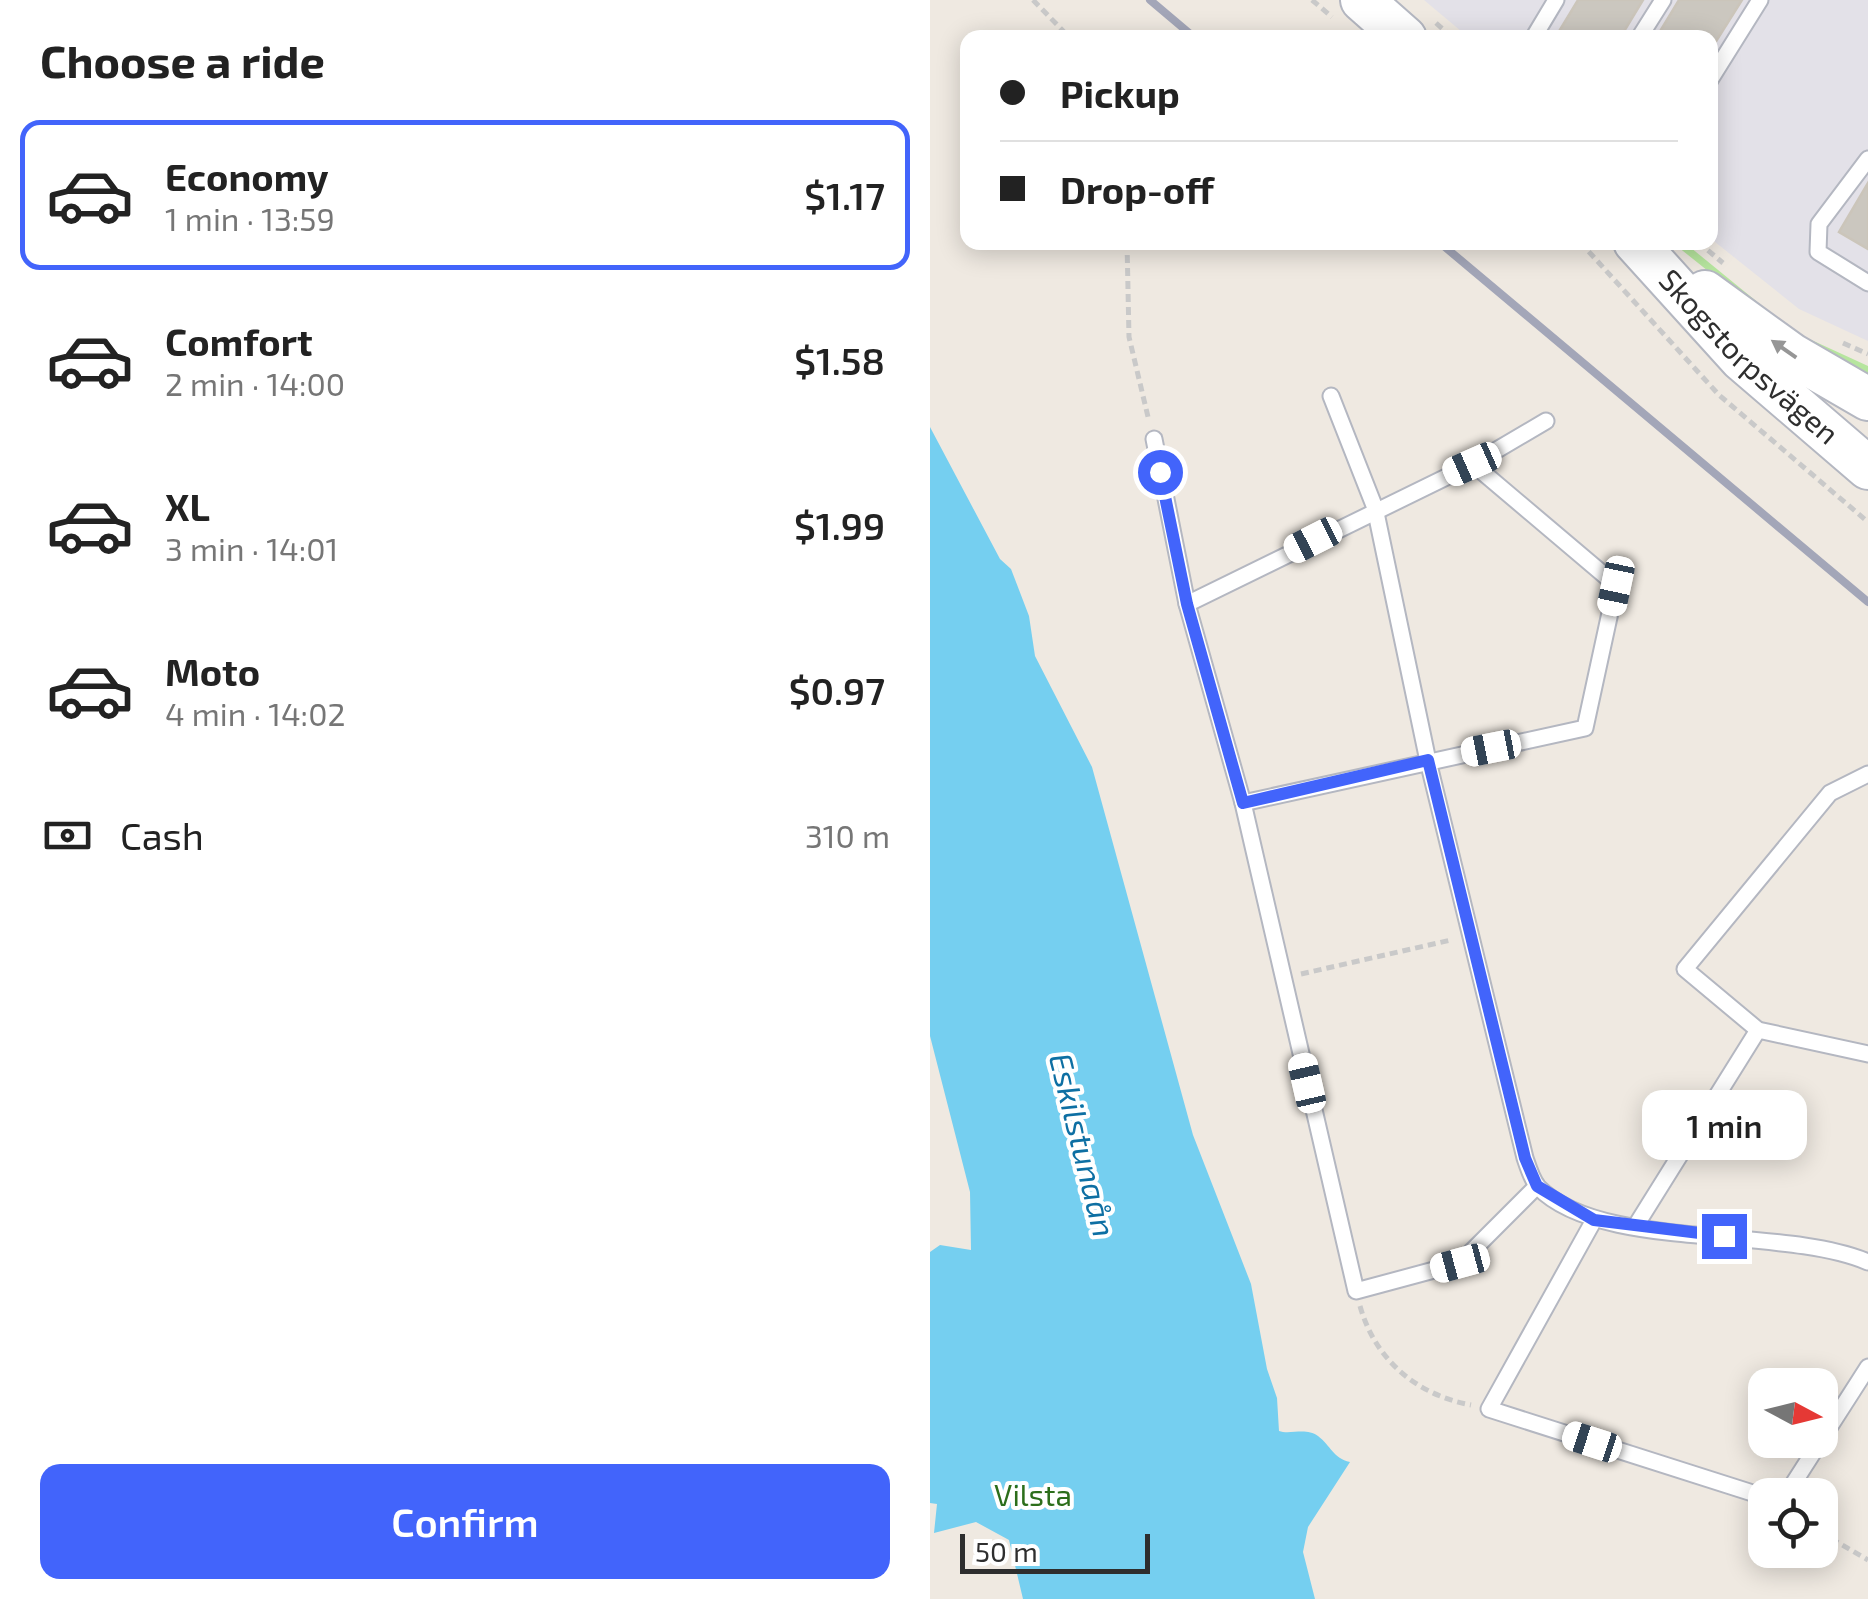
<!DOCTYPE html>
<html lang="en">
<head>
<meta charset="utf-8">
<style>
	body { margin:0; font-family:"Exo 2",sans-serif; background:#f2f2f2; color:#222; height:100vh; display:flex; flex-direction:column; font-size:38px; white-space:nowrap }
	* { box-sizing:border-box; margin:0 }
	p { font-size:32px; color:#767676 }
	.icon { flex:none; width:55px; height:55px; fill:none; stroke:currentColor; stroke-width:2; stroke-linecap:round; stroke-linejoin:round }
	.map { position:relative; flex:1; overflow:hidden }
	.sheet { display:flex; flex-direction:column; background:#fff; width:930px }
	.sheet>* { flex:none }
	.top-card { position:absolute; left:30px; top:30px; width:758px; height:220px; border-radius:20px; box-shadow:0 5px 25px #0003; display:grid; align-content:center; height:220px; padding:0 40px; background:#fff }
	.needle { width:65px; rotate:97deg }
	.controls { position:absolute; left:818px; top:1368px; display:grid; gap:20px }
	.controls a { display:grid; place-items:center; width:90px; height:90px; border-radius:20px; background:#fff; box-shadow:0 5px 25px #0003; font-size:50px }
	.scale { position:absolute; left:30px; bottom:25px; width:190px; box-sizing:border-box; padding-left:10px; border:5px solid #2e2e2e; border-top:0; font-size:28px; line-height:35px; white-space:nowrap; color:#2e2e2e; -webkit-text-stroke:8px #fff; paint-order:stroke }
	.end { position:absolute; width:45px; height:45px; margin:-22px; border:12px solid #4264fb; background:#fff; box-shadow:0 0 0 5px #fff }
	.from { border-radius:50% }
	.bubble { position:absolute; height:70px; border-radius:20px; background:#fff; box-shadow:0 5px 25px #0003; font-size:32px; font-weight:600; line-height:70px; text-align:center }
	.car { position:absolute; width:30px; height:60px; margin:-30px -15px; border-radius:12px; box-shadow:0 0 8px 2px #0007; background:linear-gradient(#fff 24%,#345 0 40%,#fff 0 76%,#345 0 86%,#fff 0) }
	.top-card b { display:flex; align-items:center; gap:35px; height:95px; font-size:38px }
	.top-card b+b { border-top:2px solid #e0e0e0 }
	.top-card i { width:25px; height:25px; background:#222 }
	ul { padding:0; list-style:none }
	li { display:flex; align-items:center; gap:30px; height:150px; margin:0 20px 15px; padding:0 20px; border:5px solid transparent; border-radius:20px }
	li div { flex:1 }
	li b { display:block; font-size:38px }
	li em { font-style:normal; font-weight:600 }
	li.current { border-color:#4264fb }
	li>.icon { width:90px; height:90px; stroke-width:1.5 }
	h2 { padding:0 40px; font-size:45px; line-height:120px }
	.pay { display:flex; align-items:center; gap:25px; height:110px; padding:0 40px; font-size:38px }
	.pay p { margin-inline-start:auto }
	.action { display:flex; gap:20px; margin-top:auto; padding:20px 40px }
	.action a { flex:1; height:115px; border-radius:20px; background:#4264fb; color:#fff; font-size:40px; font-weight:600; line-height:115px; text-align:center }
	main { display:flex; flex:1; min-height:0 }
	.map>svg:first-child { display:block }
	.industrial { fill:#e3e1e8 }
	.green { fill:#b6e59e }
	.water { fill:#75cff0 }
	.building { fill:#cbc7bf; stroke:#cbc5ba; stroke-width:2.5 }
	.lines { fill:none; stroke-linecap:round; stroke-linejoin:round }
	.service-casing { stroke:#b4b7c1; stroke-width:19 }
	.secondary-casing { stroke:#b4b7c1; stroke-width:46 }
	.path { stroke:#c9c9c9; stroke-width:5; stroke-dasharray:8 5; stroke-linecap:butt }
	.service { stroke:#fff; stroke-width:15 }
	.secondary { stroke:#fff; stroke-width:42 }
	.rail { stroke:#a3a6b8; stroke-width:8 }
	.oneway { fill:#969696 }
	.route { stroke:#4264fb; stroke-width:12 }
	.labels { text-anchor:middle; stroke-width:8; stroke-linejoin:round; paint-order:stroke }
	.street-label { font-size:30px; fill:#2e2e2e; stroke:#fff }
	.park-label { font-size:30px; fill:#2c6e1b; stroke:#fff }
	.water-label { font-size:32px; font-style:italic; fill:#0d6fa3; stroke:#fff }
</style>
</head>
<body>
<main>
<section class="sheet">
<h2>Choose a ride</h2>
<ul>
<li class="current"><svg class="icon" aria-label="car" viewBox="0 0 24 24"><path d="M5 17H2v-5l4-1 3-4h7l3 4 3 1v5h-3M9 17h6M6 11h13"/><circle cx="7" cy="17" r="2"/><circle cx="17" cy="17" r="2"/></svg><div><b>Economy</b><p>1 min · 13:59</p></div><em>$1.17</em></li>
<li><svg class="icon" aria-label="car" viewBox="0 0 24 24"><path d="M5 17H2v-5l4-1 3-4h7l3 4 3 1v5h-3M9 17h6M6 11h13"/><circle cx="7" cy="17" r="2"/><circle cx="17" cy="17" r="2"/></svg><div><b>Comfort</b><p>2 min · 14:00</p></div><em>$1.58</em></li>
<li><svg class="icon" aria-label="car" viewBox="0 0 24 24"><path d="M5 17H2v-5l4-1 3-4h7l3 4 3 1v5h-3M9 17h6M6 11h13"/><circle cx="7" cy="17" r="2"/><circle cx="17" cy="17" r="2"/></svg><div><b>XL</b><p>3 min · 14:01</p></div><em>$1.99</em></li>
<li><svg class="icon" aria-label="car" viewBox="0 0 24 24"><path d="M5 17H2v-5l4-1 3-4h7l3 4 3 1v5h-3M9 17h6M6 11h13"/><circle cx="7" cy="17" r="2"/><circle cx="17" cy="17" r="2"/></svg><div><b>Moto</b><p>4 min · 14:02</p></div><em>$0.97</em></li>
</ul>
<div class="pay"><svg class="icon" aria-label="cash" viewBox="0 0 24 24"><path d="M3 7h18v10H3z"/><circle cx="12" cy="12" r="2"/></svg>Cash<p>310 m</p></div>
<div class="action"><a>Confirm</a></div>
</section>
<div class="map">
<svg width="938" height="1599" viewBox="0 0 938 1599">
	<rect width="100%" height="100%" fill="#efe9e1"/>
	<path class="industrial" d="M494,0H938V341L869,309L780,238V38L538,37Z"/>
	<path class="green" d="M743,243H755L864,332L938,366V385L857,334Z"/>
	<path class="water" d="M0,427L70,559L81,569L99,616L105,656L162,767L263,1135L321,1284L337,1369L347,1398L349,1431C360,1435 376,1427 388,1436C401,1446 403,1458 420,1462L378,1527L373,1552L385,1599H93L79,1540L46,1522L4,1533L7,1504L0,1503V1252L10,1245L41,1250L40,1192L0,1036Z"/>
	<g class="building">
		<path d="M648,0H713L690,38H625Z"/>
		<path d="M749,0H812L780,51V38H726Z"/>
		<path d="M938,183V249L909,232Z"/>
	</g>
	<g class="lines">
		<defs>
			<g id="service">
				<path d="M608,38L605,35L626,0"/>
				<path d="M709,38L733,0"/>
				<path d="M780,80L830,0"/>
				<path d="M938,159L889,224L888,252L938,283"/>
				<path d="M401,396L445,508L498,761L595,1158C598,1167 602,1180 608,1187C671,1252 852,1225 938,1262"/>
				<path d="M224,439L257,604L313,803L426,1291L530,1263L607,1186"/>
				<path d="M257,604L543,464L616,421"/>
				<path d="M938,774L900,793L755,969L828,1030L938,1054"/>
				<path d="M313,803L655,728L686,585L543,464"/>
				<path d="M664,1220L559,1409L835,1497"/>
				<path d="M705,1227L828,1030"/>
				<path d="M856,1495L938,1367"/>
			</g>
			<g id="secondary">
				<path d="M432,0L475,38"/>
				<path id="s1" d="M705,242L811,359L938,468"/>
				<path d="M775,292L862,355L938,399"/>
			</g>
		</defs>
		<use href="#service" class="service-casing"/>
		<use href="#secondary" class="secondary-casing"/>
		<g class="path">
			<path d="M103,0L140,38"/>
			<path d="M382,0L402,17"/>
			<path d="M506,23L523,38"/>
			<path d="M197,242L199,337L219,421"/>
			<path d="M650,242L789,395L938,522"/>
			<path d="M768,242L793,263"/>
			<path d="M913,343L938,354"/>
			<path d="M371,974L521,940"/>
			<path d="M430,1306C445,1360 487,1395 541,1405"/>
			<path d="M890,1532L938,1560"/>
		</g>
		<use href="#service" class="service"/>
		<use href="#secondary" class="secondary"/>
		<g class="rail">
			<path d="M220,0L265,38"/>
			<path d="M509,242L938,602"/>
		</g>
	</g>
	<defs><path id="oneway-solid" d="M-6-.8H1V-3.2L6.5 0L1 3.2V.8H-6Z" transform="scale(2.5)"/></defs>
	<use class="oneway" href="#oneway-solid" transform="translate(854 349) rotate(-145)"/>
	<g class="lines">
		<path class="route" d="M230,472L257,604L313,803L498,760L595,1158L607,1186L664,1220L794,1236"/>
	</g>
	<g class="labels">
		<g class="street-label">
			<text dy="10" stroke="none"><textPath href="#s1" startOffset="162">Skogstorpsvägen</textPath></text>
		</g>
		<g class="park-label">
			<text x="103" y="1506">Vilsta</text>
		</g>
		<g class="water-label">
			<text transform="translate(152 1145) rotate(76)" y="11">Eskilstunaån</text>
		</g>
	</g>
</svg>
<div class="controls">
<a><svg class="needle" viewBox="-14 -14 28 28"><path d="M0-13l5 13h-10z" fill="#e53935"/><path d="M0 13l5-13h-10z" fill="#767676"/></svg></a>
<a><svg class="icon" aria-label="locate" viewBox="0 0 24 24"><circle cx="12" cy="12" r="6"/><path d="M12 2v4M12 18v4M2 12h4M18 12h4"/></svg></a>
</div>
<div class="scale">50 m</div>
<i class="end from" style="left:230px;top:472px"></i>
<i class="end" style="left:794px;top:1236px"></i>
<div class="bubble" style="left:712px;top:1090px;width:165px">1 min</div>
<i class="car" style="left:542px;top:464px;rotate:246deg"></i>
<i class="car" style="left:383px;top:540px;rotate:243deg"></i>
<i class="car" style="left:686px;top:586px;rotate:192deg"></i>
<i class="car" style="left:561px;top:748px;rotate:259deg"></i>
<i class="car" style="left:377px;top:1083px;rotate:347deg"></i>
<i class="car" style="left:530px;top:1263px;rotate:255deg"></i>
<i class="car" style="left:662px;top:1442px;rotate:288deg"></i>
<div class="top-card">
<b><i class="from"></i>Pickup</b>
<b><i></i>Drop-off</b>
</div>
</div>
</main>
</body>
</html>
